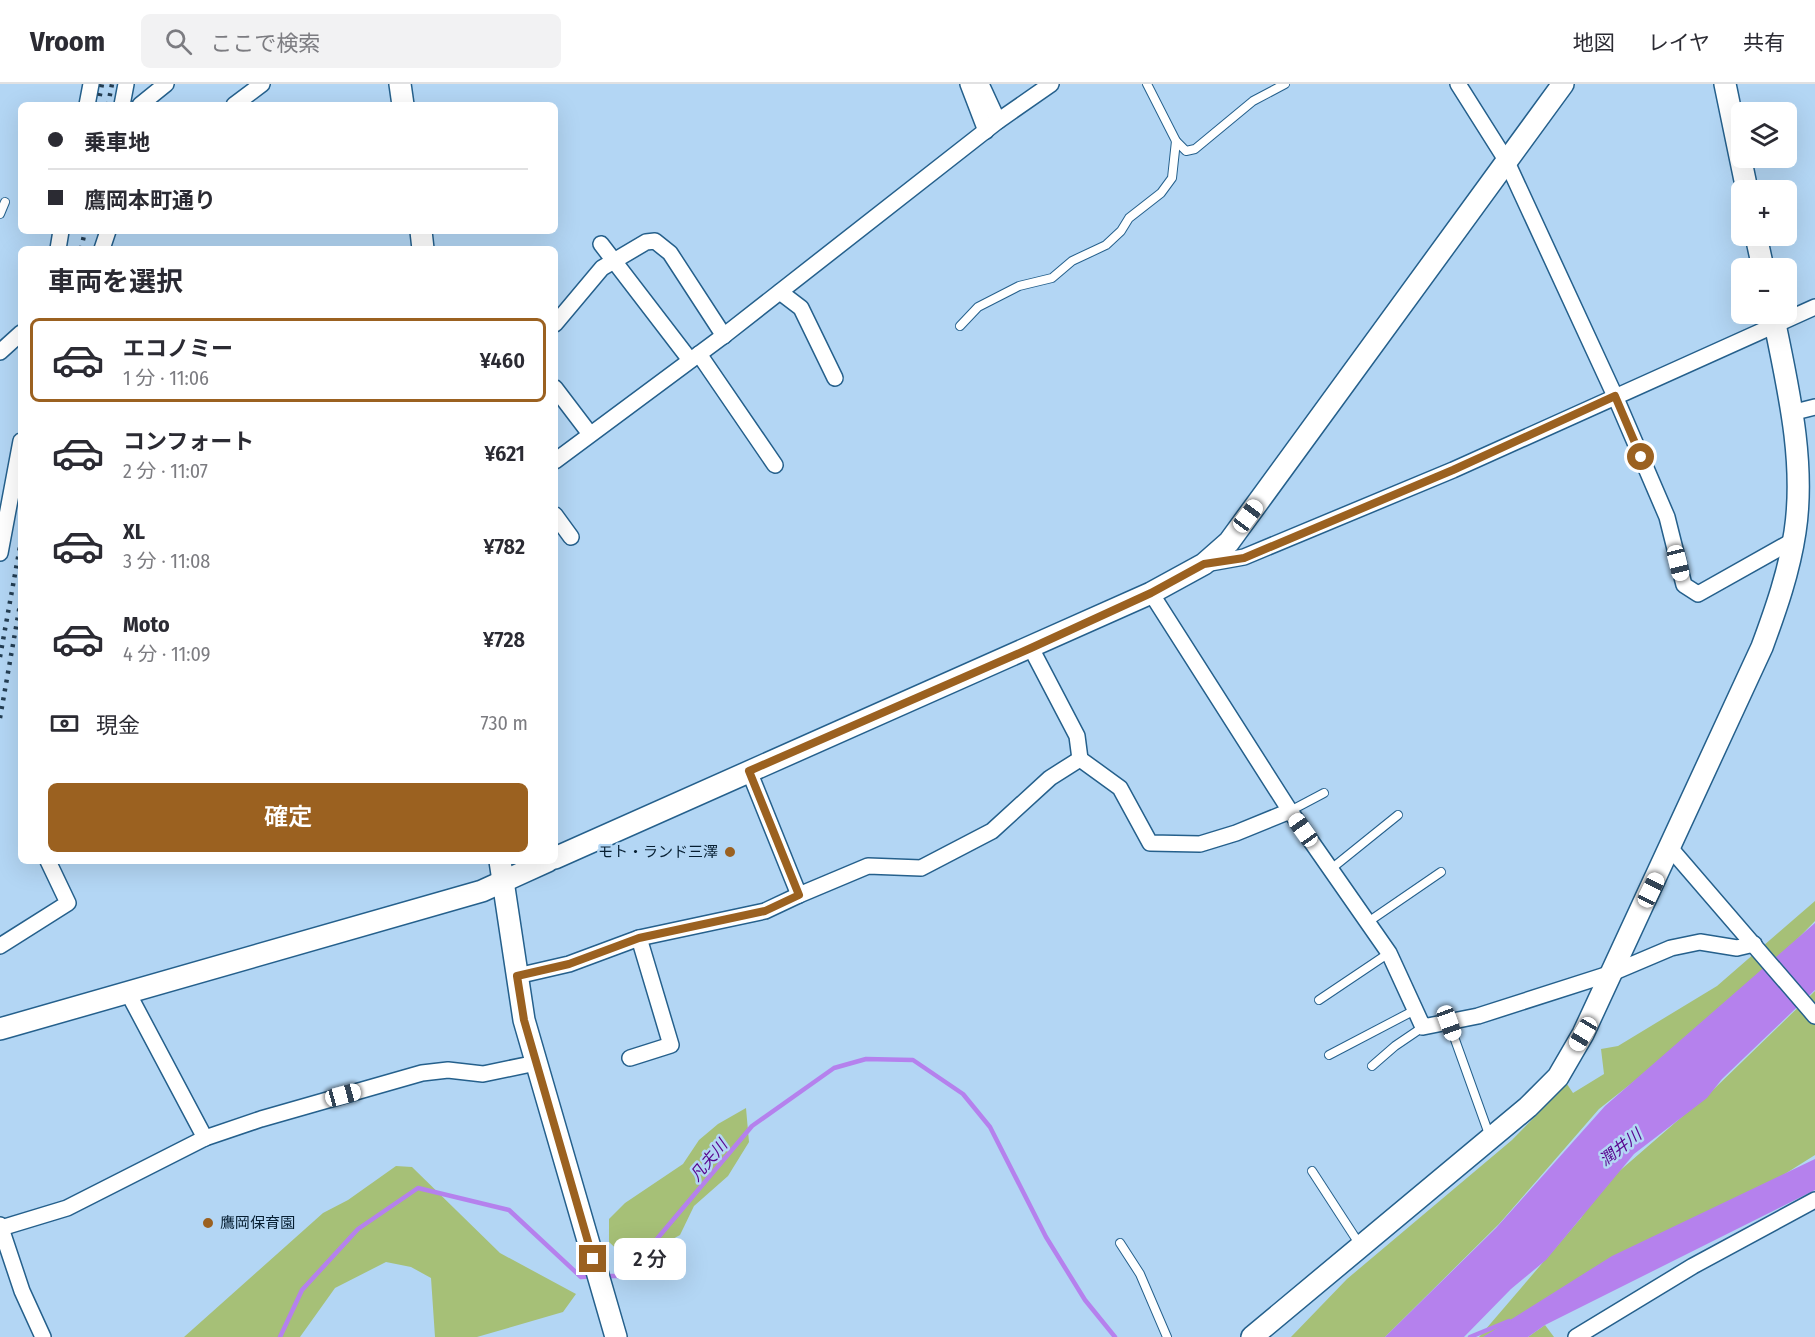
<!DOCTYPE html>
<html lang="ja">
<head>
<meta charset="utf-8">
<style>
	body { margin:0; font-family:"Fira Sans Condensed","Noto Sans JP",sans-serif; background:#f2f2f3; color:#2b2b33; height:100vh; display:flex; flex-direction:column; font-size:22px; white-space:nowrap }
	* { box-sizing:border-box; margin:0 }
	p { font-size:20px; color:#7c7c81 }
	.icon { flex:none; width:33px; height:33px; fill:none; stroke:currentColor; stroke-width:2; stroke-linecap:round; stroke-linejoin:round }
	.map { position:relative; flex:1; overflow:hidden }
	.sheet { position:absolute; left:18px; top:162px; width:540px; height:618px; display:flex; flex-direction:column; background:#fff; border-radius:9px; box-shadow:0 6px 24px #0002 }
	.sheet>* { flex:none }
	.banner { position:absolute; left:18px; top:18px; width:540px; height:132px; border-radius:9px; box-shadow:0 6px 24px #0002; display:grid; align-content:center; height:132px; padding:0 30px; background:#fff }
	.controls { position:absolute; left:1731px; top:18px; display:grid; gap:12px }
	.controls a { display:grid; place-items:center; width:66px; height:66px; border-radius:9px; background:#fff; box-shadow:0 6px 24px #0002; font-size:30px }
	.end { position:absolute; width:27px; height:27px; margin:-14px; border:8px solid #9b6120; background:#fff; box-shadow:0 0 0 3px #fff }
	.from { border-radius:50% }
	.bubble { position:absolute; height:42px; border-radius:9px; background:#fff; box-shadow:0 6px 24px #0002; font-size:20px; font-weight:600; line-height:42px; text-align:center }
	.car { position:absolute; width:18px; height:36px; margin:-18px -9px; border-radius:8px; box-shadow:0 0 4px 2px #0007; background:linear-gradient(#fff 24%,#345 0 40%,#fff 0 76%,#345 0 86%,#fff 0) }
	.banner b { display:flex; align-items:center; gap:21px; height:57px; font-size:22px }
	.banner b+b { border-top:2px solid #e1e1e2 }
	.banner i { width:15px; height:15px; background:#2b2b33 }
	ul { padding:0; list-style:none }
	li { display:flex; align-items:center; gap:18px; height:84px; margin:0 12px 9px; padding:0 18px; border:3px solid transparent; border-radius:9px }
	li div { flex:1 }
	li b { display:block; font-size:22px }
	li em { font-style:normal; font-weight:600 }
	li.active { border-color:#9b6120 }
	li>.icon { width:54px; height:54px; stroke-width:1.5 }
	h2 { padding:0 30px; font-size:27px; line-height:72px }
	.pay { display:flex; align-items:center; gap:15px; height:66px; padding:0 30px; font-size:22px }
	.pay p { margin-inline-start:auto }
	.action { display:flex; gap:12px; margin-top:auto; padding:12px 30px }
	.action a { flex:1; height:69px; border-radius:9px; background:#9b6120; color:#fff; font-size:24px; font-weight:600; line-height:69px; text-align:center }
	header { display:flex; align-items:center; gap:36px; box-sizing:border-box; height:84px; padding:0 30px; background:#fff; border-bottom:2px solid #e1e1e2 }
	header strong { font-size:28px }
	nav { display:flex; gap:33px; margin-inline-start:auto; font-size:21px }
	.search { width:420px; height:54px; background:#f2f2f3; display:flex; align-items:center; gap:15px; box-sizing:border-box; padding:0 21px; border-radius:9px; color:#7c7c81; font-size:22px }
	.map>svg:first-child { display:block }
	.green { fill:#a6c077 }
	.water { fill:#b581ed }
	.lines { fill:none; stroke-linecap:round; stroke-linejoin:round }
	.stream { stroke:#b581ed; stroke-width:4.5 }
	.lane-casing { stroke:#25608c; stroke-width:10 }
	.street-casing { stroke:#25608c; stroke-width:18 }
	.secondary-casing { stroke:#25608c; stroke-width:24 }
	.lane { stroke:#fff; stroke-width:8 }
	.street { stroke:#fff; stroke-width:15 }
	.secondary { stroke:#fff; stroke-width:21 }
	.rail { stroke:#243e53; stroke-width:4.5; stroke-dasharray:3 6; stroke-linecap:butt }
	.route { stroke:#9b6120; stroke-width:8 }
	.poi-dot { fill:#9b6120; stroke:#b3d6f4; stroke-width:2 }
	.labels { text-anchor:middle; stroke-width:5; stroke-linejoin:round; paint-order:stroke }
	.poi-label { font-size:15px; fill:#061e31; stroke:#b3d6f4; text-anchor:end }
	.water-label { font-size:16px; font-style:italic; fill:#58038e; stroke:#b3d6f4 }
</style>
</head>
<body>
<header>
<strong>Vroom</strong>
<div class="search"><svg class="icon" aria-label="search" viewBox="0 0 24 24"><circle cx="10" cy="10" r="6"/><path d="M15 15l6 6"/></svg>ここで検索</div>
<nav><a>地図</a><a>レイヤ</a><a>共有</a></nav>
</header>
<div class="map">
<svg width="1815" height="1253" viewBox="0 0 1815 1253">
	<rect width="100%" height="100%" fill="#b3d6f4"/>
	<g class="green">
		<path d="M1815,817V837L1742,912L1599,1025L1499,1140L1385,1253H1291L1347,1195L1512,1056L1567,1000L1573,1009L1604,990L1601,965L1618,962L1717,902Z"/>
		<path d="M1815,907V1071L1751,1111L1490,1253H1479L1581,1134L1601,1103L1714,1005Z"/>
		<path d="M746,1024L749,1058L728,1092L694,1122L680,1151L644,1171H623L609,1158V1135L625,1119L683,1080L699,1056L718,1040Z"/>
		<path d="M396,1082L412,1083L500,1169L576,1210L563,1228L477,1253H435L431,1194L411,1183L386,1178L335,1204L300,1253H184L323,1129L348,1116Z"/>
		<path d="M1545,1241L1554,1253H1528Z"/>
	</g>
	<g class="water">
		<path d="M1815,839V906L1722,995L1707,1014L1634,1070L1546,1176L1511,1205L1464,1253H1385L1496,1144L1605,1022Z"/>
		<path d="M1815,1075V1106L1545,1241L1528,1253H1483L1612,1172Z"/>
	</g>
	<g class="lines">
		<g class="stream">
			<path d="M604,1192H620L635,1181L752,1042L834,984L866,975L913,976L963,1010L990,1043L1046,1153L1085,1216L1115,1253"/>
			<path d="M280,1253L302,1206L358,1145L418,1104L509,1126L581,1193L593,1192"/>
			<path d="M1470,1253L1509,1237"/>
		</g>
		<defs>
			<g id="lane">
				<path d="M1176,57L1186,67L1195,65L1253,17L1285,0"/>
				<path d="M0,130L5,118"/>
				<path d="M960,242L978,223L1019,202L1052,194L1072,177L1106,161L1121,147L1129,134L1161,109L1172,94L1176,57L1147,0"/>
				<path d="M1290,727L1324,709"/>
				<path d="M1331,785L1398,731"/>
				<path d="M1368,838L1441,788"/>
				<path d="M1319,916L1389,869"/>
				<path d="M1449,939L1490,1053"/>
				<path d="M1329,971L1415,926"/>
				<path d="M1372,982L1395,962L1423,943"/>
				<path d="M1312,1087L1360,1161"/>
				<path d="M1120,1159L1140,1190L1167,1253"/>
			</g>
			<g id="street">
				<path d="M968,0L986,47"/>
				<path d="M981,0L998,37"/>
				<path d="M1458,0L1506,76L1615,312L1667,433L1684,501L1698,510L1794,456"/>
				<path d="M87,21L91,0"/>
				<path d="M122,21L126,0"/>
				<path d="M140,21L166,0"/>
				<path d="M234,21L262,0"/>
				<path d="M601,160L690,276"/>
				<path d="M58,165L61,147"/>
				<path d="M102,165L108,147"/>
				<path d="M780,208L801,224L835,294"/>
				<path d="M555,240L602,184L646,158L655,157L670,169L724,252"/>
				<path d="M0,268L21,249"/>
				<path d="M699,270L775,381"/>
				<path d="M555,304L590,350"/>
				<path d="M1791,329L1815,323"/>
				<path d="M555,377L726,250L998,37L1051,0"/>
				<path d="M555,431L571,453"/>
				<path d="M0,469L21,357"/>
				<path d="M1205,480L1244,473L1453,386L1815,223"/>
				<path d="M1151,509L1290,727L1389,869L1423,943L1478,932L1612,889L1671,864L1700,858L1737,864L1754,860"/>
				<path d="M1031,564L1077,652L1080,675L1120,704L1150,759L1200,760L1236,749L1290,727"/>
				<path d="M749,687L799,811L868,782L921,784L992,747L1050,694L1080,675"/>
				<path d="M1671,765L1815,932"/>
				<path d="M0,862L68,819L48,777"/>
				<path d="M517,892L569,880L639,854L765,827L799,811"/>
				<path d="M127,907L205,1054"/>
				<path d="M630,974L671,961L639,854"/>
				<path d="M0,1141L22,1207L43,1253"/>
				<path d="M1,1144L67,1124L205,1054L261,1035L422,989L448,986L483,990L536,979"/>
				<path d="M1576,1253L1693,1182L1815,1116"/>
			</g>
			<g id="secondary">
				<path d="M400,0L403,21"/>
				<path d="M1725,0L1747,106"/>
				<path d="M421,147L423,165"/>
				<path d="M1756,152L1763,184"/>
				<path d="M555,774L1151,509L1204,480L1229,458L1563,0"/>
				<path d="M500,777L524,936L616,1253"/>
				<path d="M0,945L482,807L548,777"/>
				<path d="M1252,1253L1528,1023L1558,993L1583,950L1762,563C1776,525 1789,488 1795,448C1806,376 1787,300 1773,230"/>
			</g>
		</defs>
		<use href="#lane" class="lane-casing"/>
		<use href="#street" class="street-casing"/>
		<use href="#secondary" class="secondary-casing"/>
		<use href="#lane" class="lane"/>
		<use href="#street" class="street"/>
		<use href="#secondary" class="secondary"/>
		<g class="rail">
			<path d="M98,21L102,0"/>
			<path d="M108,21L112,0"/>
			<path d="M81,165L85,147"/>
			<path d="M0,573L21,457"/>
			<path d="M0,634L21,515"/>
		</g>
	</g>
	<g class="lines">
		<path class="route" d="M593,1175L524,936L517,892L569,880L639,854L765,827L799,811L749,687L1031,564L1151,509L1204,480L1244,474L1453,386L1615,312L1641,373"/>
	</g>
	<g class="poi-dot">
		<circle cx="730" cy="768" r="6"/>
		<circle cx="208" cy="1139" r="6"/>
	</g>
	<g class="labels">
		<g class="poi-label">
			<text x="718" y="773">モト・ランド三澤</text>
			<text x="220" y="1144" text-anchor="start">鷹岡保育園</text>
		</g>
		<g class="water-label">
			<text transform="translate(1620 1063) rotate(-38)" y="6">潤井川</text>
			<text transform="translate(708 1076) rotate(-50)" y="6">凡夫川</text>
		</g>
	</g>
</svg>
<div class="controls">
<a><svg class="icon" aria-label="layers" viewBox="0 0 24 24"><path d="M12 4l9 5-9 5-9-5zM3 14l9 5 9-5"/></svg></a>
<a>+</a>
<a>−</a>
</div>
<i class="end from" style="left:1641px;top:373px"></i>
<i class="end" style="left:593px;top:1175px"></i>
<div class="bubble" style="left:614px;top:1154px;width:72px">2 分</div>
<i class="car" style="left:1248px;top:432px;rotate:37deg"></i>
<i class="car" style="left:1678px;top:479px;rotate:166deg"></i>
<i class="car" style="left:1303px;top:746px;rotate:325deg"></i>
<i class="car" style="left:1651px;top:806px;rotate:26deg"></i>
<i class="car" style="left:1449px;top:939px;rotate:160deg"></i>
<i class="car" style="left:1583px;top:950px;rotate:211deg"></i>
<i class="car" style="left:343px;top:1011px;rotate:75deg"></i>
<div class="banner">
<b><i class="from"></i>乗車地</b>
<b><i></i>鷹岡本町通り</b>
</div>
<section class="sheet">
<h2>車両を選択</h2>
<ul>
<li class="active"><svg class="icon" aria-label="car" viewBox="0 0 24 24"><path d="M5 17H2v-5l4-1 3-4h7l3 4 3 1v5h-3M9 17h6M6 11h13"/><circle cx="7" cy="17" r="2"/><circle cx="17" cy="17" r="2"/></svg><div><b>エコノミー</b><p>1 分 · 11:06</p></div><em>¥460</em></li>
<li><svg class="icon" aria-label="car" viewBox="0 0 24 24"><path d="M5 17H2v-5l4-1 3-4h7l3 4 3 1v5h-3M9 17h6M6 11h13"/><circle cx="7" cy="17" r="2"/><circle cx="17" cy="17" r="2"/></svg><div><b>コンフォート</b><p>2 分 · 11:07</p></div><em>¥621</em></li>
<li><svg class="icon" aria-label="car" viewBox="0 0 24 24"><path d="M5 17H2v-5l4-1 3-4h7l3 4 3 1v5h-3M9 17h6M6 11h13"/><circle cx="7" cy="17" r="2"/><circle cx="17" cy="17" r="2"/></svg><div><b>XL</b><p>3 分 · 11:08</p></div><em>¥782</em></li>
<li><svg class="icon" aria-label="car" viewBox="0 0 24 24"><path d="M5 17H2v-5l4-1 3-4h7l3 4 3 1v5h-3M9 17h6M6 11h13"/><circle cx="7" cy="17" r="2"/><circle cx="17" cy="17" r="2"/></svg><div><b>Moto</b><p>4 分 · 11:09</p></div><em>¥728</em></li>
</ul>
<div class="pay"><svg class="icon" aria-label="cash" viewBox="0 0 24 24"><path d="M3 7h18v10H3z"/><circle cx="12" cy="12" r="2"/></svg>現金<p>730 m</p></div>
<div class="action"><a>確定</a></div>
</section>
</div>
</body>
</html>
